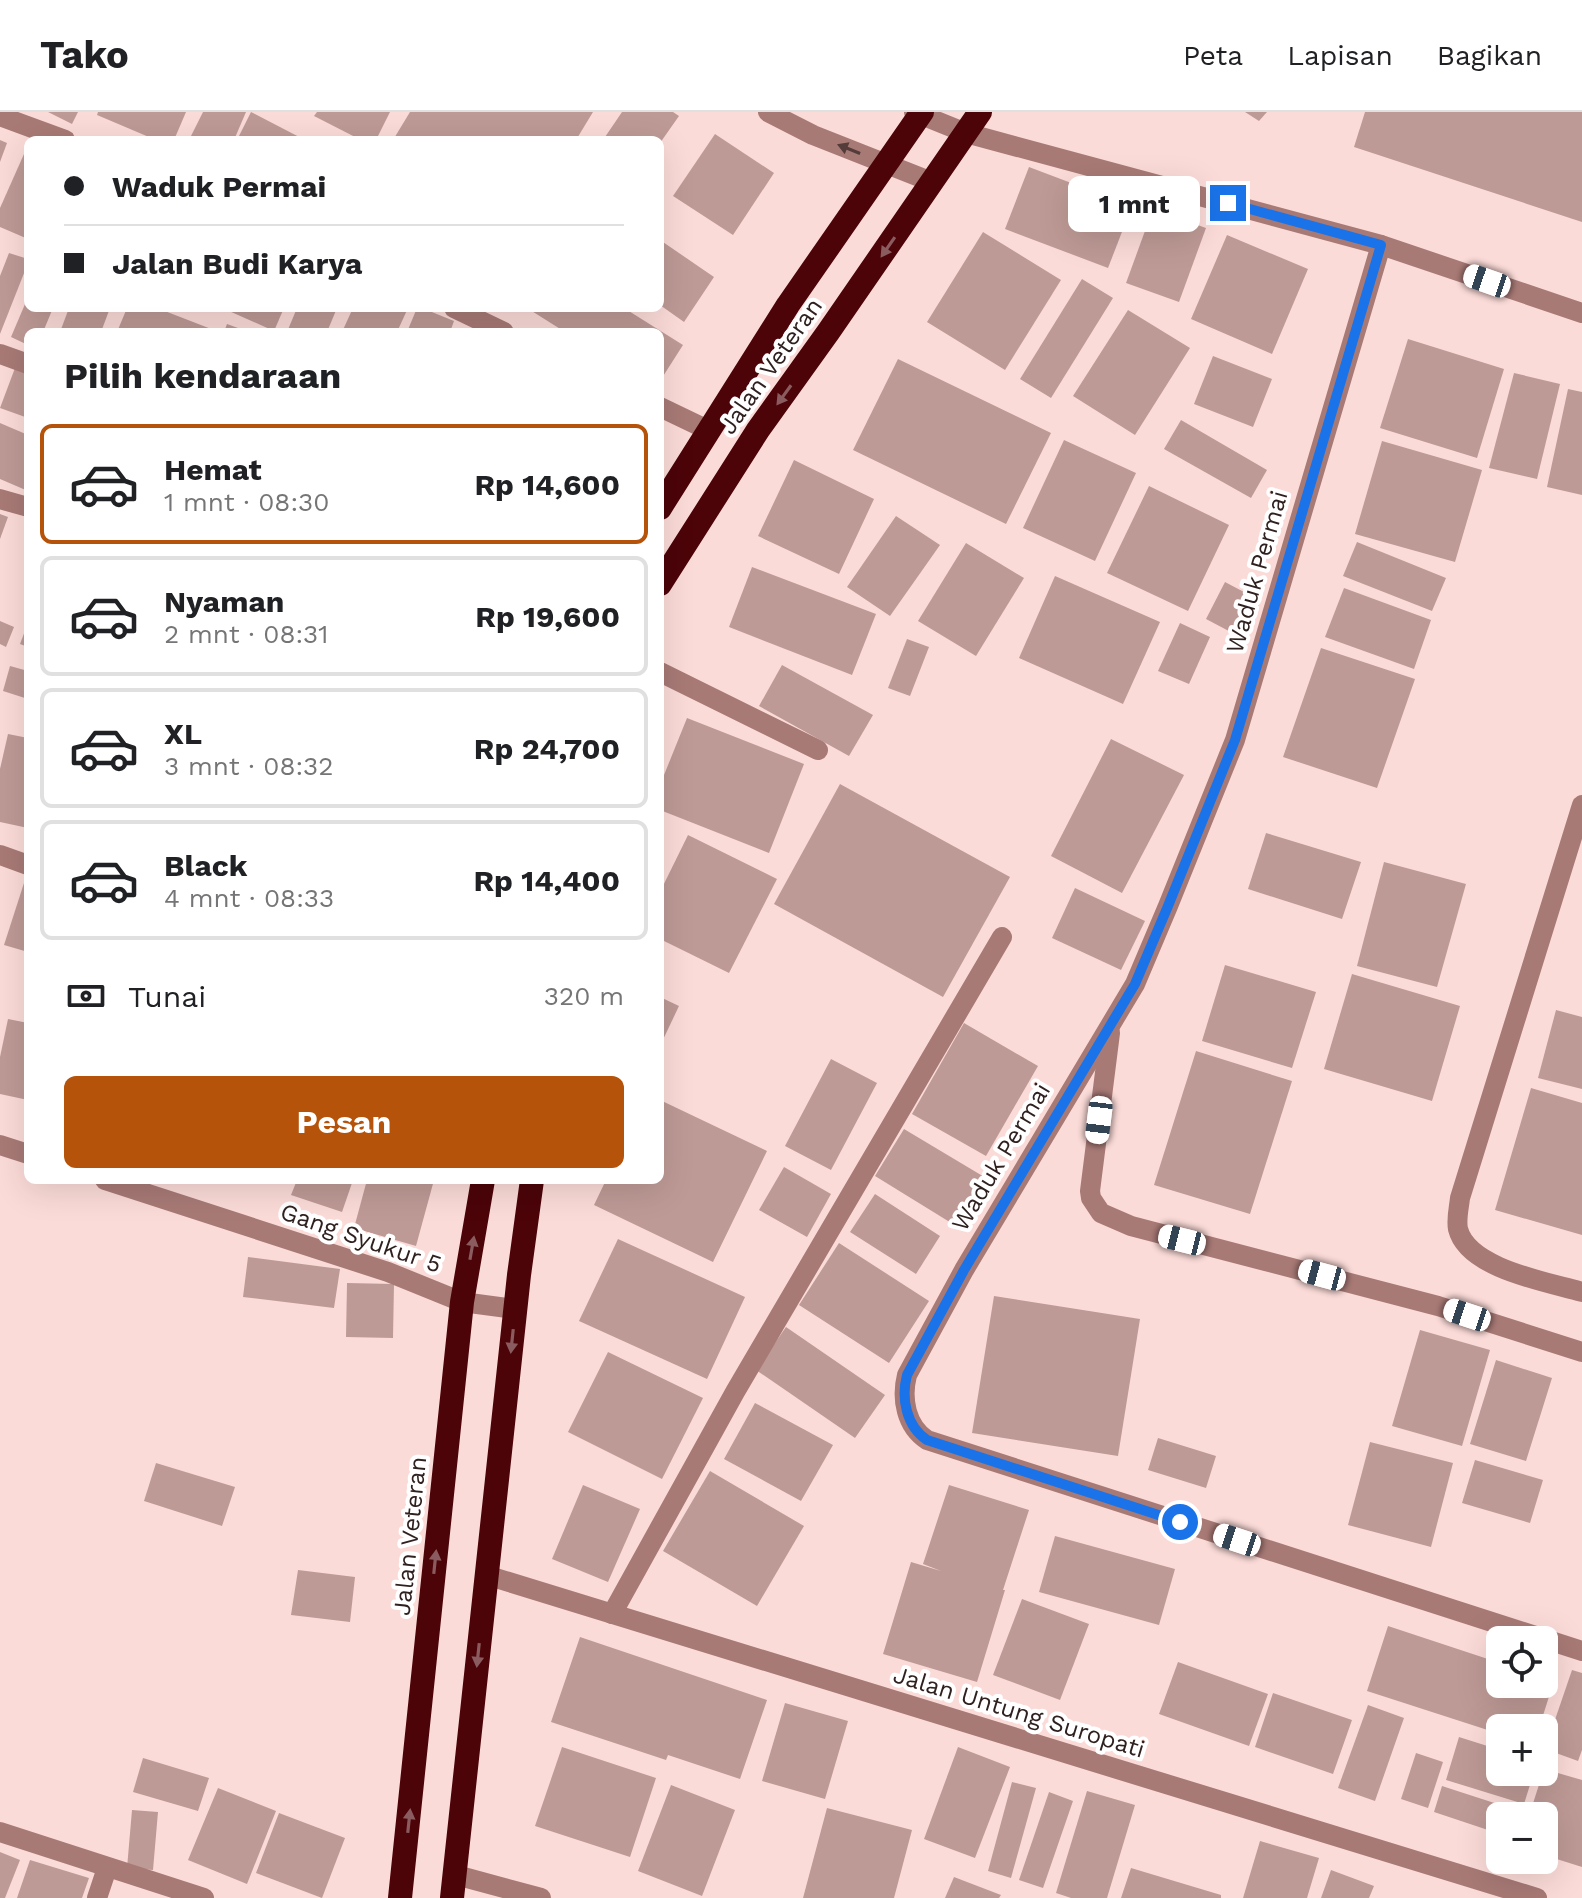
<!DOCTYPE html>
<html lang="id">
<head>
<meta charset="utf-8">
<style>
	body { margin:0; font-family:"Work Sans",sans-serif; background:#f2f2f2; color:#202124; height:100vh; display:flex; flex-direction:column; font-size:30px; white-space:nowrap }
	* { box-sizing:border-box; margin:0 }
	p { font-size:26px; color:#757577 }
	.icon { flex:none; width:44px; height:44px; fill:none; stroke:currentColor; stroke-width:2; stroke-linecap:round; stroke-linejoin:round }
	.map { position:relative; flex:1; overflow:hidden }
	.side { position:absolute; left:24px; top:216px; width:640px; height:856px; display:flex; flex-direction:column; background:#fff; border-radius:12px; box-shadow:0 8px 32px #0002 }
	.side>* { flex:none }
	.top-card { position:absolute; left:24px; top:24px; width:640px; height:176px; border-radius:12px; box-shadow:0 8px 32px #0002; display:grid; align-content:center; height:176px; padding:0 40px; background:#fff }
	.controls { position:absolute; left:1486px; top:1514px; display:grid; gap:16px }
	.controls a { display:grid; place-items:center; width:72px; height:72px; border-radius:12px; background:#fff; box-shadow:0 8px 32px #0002; font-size:40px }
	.end { position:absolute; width:36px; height:36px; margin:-18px; border:10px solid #1a73e8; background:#fff; box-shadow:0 0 0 4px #fff }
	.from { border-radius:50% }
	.bubble { position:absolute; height:56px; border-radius:12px; background:#fff; box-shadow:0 8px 32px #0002; font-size:26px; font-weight:700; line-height:56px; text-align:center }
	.car { position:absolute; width:24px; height:48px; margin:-24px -12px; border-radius:10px; box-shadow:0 0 6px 2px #0007; background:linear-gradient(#fff 24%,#345 0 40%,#fff 0 76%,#345 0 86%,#fff 0) }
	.top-card b { display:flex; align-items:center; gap:28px; height:76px; font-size:30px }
	.top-card b+b { border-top:2px solid #e0e0e0 }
	.top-card i { width:20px; height:20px; background:#202124 }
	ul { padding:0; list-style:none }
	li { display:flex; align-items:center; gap:24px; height:120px; margin:0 16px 12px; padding:0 24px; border:4px solid #e0e0e0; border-radius:12px }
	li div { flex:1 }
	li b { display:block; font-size:30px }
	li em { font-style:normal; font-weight:700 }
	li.selected { border-color:#b45309 }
	li>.icon { width:72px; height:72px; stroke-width:1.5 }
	h2 { padding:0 40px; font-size:36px; line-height:96px }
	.pay { display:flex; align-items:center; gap:20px; height:88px; padding:0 40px; font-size:30px }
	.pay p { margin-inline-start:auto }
	.action { display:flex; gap:16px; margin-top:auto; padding:16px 40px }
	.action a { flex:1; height:92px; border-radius:12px; background:#b45309; color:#fff; font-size:32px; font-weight:700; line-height:92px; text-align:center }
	header { display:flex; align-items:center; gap:48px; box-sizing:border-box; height:112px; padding:0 40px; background:#fff; border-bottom:2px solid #e0e0e0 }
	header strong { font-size:38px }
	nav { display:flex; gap:44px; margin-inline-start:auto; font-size:28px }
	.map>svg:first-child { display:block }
	.building { fill:#be9a96 }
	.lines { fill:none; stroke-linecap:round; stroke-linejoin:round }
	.minor { stroke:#a87a76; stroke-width:20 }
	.highway { stroke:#4c0409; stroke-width:24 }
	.oneway { fill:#533c39 }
	.oneway2 { fill:#8b5c5f }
	.route { stroke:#1a73e8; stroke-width:10 }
	.labels { text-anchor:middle; stroke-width:8; stroke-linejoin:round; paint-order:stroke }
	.street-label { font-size:24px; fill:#2f211f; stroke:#fff }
</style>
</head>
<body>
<header>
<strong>Tako</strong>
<nav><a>Peta</a><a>Lapisan</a><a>Bagikan</a></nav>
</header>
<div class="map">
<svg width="1582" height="1786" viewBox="0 0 1582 1786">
	<rect width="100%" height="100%" fill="#fbdbd8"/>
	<g class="building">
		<path d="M48,0H78L72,12Z"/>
		<path d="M98,0H186L174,28H156L97,3Z"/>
		<path d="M203,0H246L234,28H189Z"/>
		<path d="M251,0L305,28H237Z"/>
		<path d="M317,0H390L376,28H361L314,4Z"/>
		<path d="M410,0H593L576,28H393Z"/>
		<path d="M622,0H673L679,4L660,31V28H603Z"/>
		<path d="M1245,0H1267L1259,9Z"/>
		<path d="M1365,0H1582V110L1354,35Z"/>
		<path d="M715,22L774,61L733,123L673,84Z"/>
		<path d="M0,28L7,31L0,50Z"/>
		<path d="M28,33V127L0,115V96Z"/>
		<path d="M1029,55L1132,94L1108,156L1005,117Z"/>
		<path d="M1153,97L1206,116L1179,190L1126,171Z"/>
		<path d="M983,120L1061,168L1005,258L927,210Z"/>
		<path d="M1227,123L1308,157L1272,242L1191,207Z"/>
		<path d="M660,128L714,165L684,210L660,193Z"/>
		<path d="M9,141L28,147V151L0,222V164Z"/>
		<path d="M1082,167L1113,186L1051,286L1020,267Z"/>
		<path d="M28,185V196H53L43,220H28V233L11,225Z"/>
		<path d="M69,196H110L101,220H60Z"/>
		<path d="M127,196H157L219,220H117Z"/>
		<path d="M231,196H284L274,219L229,199Z"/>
		<path d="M297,196H337L327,220H287Z"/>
		<path d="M353,196H408L397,220H342Z"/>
		<path d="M417,196H422L454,209L450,220H407Z"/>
		<path d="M527,196H624L683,233L660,269V220H565Z"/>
		<path d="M1128,198L1190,236L1135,323L1073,284Z"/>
		<path d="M227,212L249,220H224Z"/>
		<path d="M1408,227L1504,257L1477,346L1380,316Z"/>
		<path d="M1213,244L1272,267L1253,315L1194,292Z"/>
		<path d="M898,247L1051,321L1006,412L853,338Z"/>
		<path d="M15,256L28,261V306L0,296Z"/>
		<path d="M1514,261L1560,272L1537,367L1489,356Z"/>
		<path d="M1568,277L1582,280V383L1547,375Z"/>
		<path d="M1181,308L1267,358L1251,386L1164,337Z"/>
		<path d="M0,311L28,323V379L0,367Z"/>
		<path d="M1064,328L1136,361L1095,449L1023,416Z"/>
		<path d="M1382,329L1482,358L1455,450L1355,422Z"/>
		<path d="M794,348L874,387L839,462L758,424Z"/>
		<path d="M1149,374L1229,413L1188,499L1107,461Z"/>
		<path d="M0,402L8,405L0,427Z"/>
		<path d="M896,404L940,433L890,504L847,475Z"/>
		<path d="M1357,430L1446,466L1432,499L1343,464Z"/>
		<path d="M966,431L1024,466L976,544L918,509Z"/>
		<path d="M752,455L876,502L852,563L729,515Z"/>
		<path d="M1055,464L1160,510L1123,592L1019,546Z"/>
		<path d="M1225,470L1261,489L1242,526L1206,507Z"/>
		<path d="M1344,476L1431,508L1414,557L1325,525Z"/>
		<path d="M0,509L14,515L6,535L0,532Z"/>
		<path d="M28,511V535L20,532Z"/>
		<path d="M1180,511L1210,525L1189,572L1158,559Z"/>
		<path d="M907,527L929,535L910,584L888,576Z"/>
		<path d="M1321,536L1415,567L1377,676L1283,645Z"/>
		<path d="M782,553L873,603L849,644L759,594Z"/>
		<path d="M10,554L28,559V587L3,579Z"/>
		<path d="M687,606L804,652L769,741L660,698V673Z"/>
		<path d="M8,622L28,626V716L0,710V657Z"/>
		<path d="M1111,627L1184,663L1122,781L1051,744Z"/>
		<path d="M840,672L1010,765L943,885L774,792Z"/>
		<path d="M1266,721L1361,750L1342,807L1248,777Z"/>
		<path d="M688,723L777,767L729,861L660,827V780Z"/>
		<path d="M1384,750L1466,772L1437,875L1357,854Z"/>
		<path d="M24,771L28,772V840L4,833Z"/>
		<path d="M1075,776L1145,809L1121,858L1052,826Z"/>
		<path d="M1225,853L1316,880L1292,956L1202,929Z"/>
		<path d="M1352,862L1460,894L1432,989L1324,957Z"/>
		<path d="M660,885L679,894L660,934Z"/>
		<path d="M1556,898L1582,905V977L1538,966Z"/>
		<path d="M8,907L28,911V988L0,982V945Z"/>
		<path d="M964,911L1038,954L986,1044L912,1002Z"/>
		<path d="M1196,939L1292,969L1250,1102L1154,1073Z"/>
		<path d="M831,947L877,971L831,1058L785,1034Z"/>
		<path d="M1531,976L1582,991V1123L1495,1098Z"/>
		<path d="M660,988L767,1039L713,1150L594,1093L606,1068H660Z"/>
		<path d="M904,1017L991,1069L961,1117L875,1064Z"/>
		<path d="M784,1055L831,1082L807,1125L759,1098Z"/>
		<path d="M297,1068H353L342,1100L291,1083Z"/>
		<path d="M367,1068H434L416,1134L354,1116Z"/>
		<path d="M875,1082L940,1124L916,1162L850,1120Z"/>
		<path d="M618,1127L745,1185L707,1267L579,1209Z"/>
		<path d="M839,1131L929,1189L889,1251L799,1193Z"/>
		<path d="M248,1145L340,1157L334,1196L243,1185Z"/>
		<path d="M347,1171L394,1172L393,1226L346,1225Z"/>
		<path d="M994,1184L1140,1207L1118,1344L972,1321Z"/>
		<path d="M786,1215L885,1283L855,1326L756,1258Z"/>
		<path d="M1420,1218L1490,1238L1462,1334L1392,1314Z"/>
		<path d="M608,1240L703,1286L662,1367L568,1320Z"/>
		<path d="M1496,1248L1552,1266L1526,1349L1470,1332Z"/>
		<path d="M755,1291L833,1333L801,1389L724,1347Z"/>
		<path d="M1158,1326L1216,1344L1206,1376L1148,1358Z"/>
		<path d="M1370,1330L1453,1351L1431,1435L1348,1413Z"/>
		<path d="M1475,1348L1543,1368L1530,1411L1462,1391Z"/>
		<path d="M156,1351L235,1375L222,1414L144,1389Z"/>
		<path d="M710,1359L804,1414L757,1494L663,1439Z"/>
		<path d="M583,1373L640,1397L608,1470L552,1447Z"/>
		<path d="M949,1373L1029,1398L1003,1478H1005L977,1570L883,1542L911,1450L941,1459L923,1452Z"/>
		<path d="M1055,1424L1175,1457L1159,1513L1039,1480Z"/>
		<path d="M298,1458L355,1465L350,1510L291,1503Z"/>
		<path d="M1022,1487L1089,1512L1060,1588L993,1563Z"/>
		<path d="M1388,1514L1500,1551V1572H1544V1566L1554,1569L1539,1616H1500V1622L1367,1579Z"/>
		<path d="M580,1525L767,1588L740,1667L668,1643L666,1648L551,1610Z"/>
		<path d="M1178,1550L1268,1582L1249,1634L1159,1602Z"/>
		<path d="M1572,1558L1582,1561V1638L1578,1649L1545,1637Z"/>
		<path d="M1273,1581L1352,1608L1333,1662L1255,1635Z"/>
		<path d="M785,1591L848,1609L825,1687L762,1669Z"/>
		<path d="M1368,1593L1404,1606L1375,1689L1338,1676Z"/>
		<path d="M1459,1625L1500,1638V1660H1534L1524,1692L1446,1668Z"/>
		<path d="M562,1635L656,1666L630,1745L535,1714Z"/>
		<path d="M958,1635L1010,1655L975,1746L924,1727Z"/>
		<path d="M1416,1641L1443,1650L1428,1696L1401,1687Z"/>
		<path d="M143,1646L209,1666L198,1699L133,1680Z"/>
		<path d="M1544,1657L1582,1668V1755L1544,1743V1704H1529Z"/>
		<path d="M1012,1670L1036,1676L1011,1766L988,1759Z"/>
		<path d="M671,1673L735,1698L702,1784L638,1759Z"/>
		<path d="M1442,1674L1519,1699L1517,1704H1500V1722L1434,1700Z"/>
		<path d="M218,1676L276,1699L247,1772L188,1748Z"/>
		<path d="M1087,1679L1135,1693L1107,1786H1071L1056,1781Z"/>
		<path d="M1049,1680L1073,1689L1043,1776L1019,1768Z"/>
		<path d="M827,1696L912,1718L894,1786H803Z"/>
		<path d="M132,1698L158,1700L153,1758L127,1756Z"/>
		<path d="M279,1701L345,1726L322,1786L256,1761Z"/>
		<path d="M1260,1729L1319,1746L1307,1786H1243Z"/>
		<path d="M0,1740L20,1748L5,1786H0Z"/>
		<path d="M30,1748L89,1766L82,1786H17Z"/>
		<path d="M1131,1756L1221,1783V1786H1121Z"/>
		<path d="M1331,1758L1374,1774L1369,1786H1321Z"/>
		<path d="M954,1765L1001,1783L999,1786H945Z"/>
	</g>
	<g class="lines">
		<g class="minor">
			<path d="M768,0L813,23L932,70"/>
			<path d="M914,0L966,21L1381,133L1582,201"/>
			<path d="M0,4L65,28"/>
			<path d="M1381,133L1235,628L1168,794L1135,872L964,1158L907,1263C901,1287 906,1314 927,1328L1582,1539"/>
			<path d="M454,196L504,220"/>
			<path d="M0,242L28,252"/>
			<path d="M660,295L710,319"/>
			<path d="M0,387L28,395"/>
			<path d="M660,560L818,638"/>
			<path d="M1582,693L1460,1086C1459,1096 1456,1107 1458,1117C1468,1157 1548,1170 1582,1180"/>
			<path d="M0,743L28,753"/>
			<path d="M1110,921L1090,1079L1091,1086L1101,1101L1131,1114L1438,1194L1582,1240"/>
			<path d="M0,1033L28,1042"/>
			<path d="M105,1068L388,1160L462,1190L515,1197"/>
			<path d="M486,1463L1537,1786"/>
			<path d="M612,1502L735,1280L1002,825"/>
			<path d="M0,1720L204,1786"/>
			<path d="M456,1763L541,1786"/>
			<path d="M97,1786L107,1756"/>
		</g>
		<g class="highway">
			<path d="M660,396L788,193L922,0"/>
			<path d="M660,472L758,318L829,219L980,0"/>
			<path d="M400,1786L462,1190L483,1068"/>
			<path d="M452,1786L519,1163L532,1068"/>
		</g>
	</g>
	<defs><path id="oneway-solid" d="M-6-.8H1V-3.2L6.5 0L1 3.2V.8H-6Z" transform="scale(2)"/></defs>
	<use class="oneway" href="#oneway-solid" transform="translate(849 37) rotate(-158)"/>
	<g class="oneway2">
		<use href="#oneway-solid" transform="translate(888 135) rotate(125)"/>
		<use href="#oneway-solid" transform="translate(784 283) rotate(126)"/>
		<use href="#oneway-solid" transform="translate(472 1136) rotate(-80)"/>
		<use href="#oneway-solid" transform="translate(512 1229) rotate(96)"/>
		<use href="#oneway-solid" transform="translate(435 1450) rotate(-84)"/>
		<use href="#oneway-solid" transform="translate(478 1543) rotate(96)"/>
		<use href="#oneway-solid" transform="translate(409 1709) rotate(-84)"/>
	</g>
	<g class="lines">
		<path class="route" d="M1180,1410L927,1328C906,1314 901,1286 907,1263L964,1158L1135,872L1168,794L1235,628L1381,133L1228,91"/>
	</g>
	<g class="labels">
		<g class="street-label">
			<text transform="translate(771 254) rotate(-55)" y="8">Jalan Veteran</text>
			<text transform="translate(1257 460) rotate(-74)" y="8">Waduk Permai</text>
			<text transform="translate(1001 1045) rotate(-59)" y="8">Waduk Permai</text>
			<text transform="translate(361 1126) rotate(19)" y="8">Gang Syukur 5</text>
			<text transform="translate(410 1424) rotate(-84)" y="8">Jalan Veteran</text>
			<text transform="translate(1019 1600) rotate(17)" y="8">Jalan Untung Suropati</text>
		</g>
	</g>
</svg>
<div class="controls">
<a><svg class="icon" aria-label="locate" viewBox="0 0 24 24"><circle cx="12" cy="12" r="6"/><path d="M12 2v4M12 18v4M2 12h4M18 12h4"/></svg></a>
<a>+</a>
<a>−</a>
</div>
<i class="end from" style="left:1180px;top:1410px"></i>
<i class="end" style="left:1228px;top:91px"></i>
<div class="bubble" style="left:1068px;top:64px;width:132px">1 mnt</div>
<i class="car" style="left:1487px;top:169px;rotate:289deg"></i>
<i class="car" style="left:1099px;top:1008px;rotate:187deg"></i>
<i class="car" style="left:1182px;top:1128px;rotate:284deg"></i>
<i class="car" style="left:1322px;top:1163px;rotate:285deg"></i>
<i class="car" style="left:1467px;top:1203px;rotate:288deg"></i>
<i class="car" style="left:1237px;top:1428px;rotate:288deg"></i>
<div class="top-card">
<b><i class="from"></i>Waduk Permai</b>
<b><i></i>Jalan Budi Karya</b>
</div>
<section class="side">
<h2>Pilih kendaraan</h2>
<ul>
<li class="selected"><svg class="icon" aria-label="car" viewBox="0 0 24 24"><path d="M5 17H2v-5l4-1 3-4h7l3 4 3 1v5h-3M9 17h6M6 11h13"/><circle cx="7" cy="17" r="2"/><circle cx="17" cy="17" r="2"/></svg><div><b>Hemat</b><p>1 mnt · 08:30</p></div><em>Rp 14,600</em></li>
<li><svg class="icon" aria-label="car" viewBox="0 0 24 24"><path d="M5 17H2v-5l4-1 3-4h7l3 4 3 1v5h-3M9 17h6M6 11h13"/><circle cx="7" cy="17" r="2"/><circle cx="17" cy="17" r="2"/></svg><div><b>Nyaman</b><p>2 mnt · 08:31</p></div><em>Rp 19,600</em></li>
<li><svg class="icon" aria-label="car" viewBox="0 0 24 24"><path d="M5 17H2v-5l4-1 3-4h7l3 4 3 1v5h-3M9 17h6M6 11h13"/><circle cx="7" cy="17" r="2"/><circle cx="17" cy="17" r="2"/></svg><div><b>XL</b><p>3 mnt · 08:32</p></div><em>Rp 24,700</em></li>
<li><svg class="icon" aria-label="car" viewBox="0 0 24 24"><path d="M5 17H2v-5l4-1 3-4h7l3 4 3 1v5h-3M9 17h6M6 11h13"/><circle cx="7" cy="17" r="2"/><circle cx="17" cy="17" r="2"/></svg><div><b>Black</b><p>4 mnt · 08:33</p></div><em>Rp 14,400</em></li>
</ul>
<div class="pay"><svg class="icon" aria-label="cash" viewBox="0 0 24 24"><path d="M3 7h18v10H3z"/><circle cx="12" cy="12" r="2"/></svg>Tunai<p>320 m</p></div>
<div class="action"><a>Pesan</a></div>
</section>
</div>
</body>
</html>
